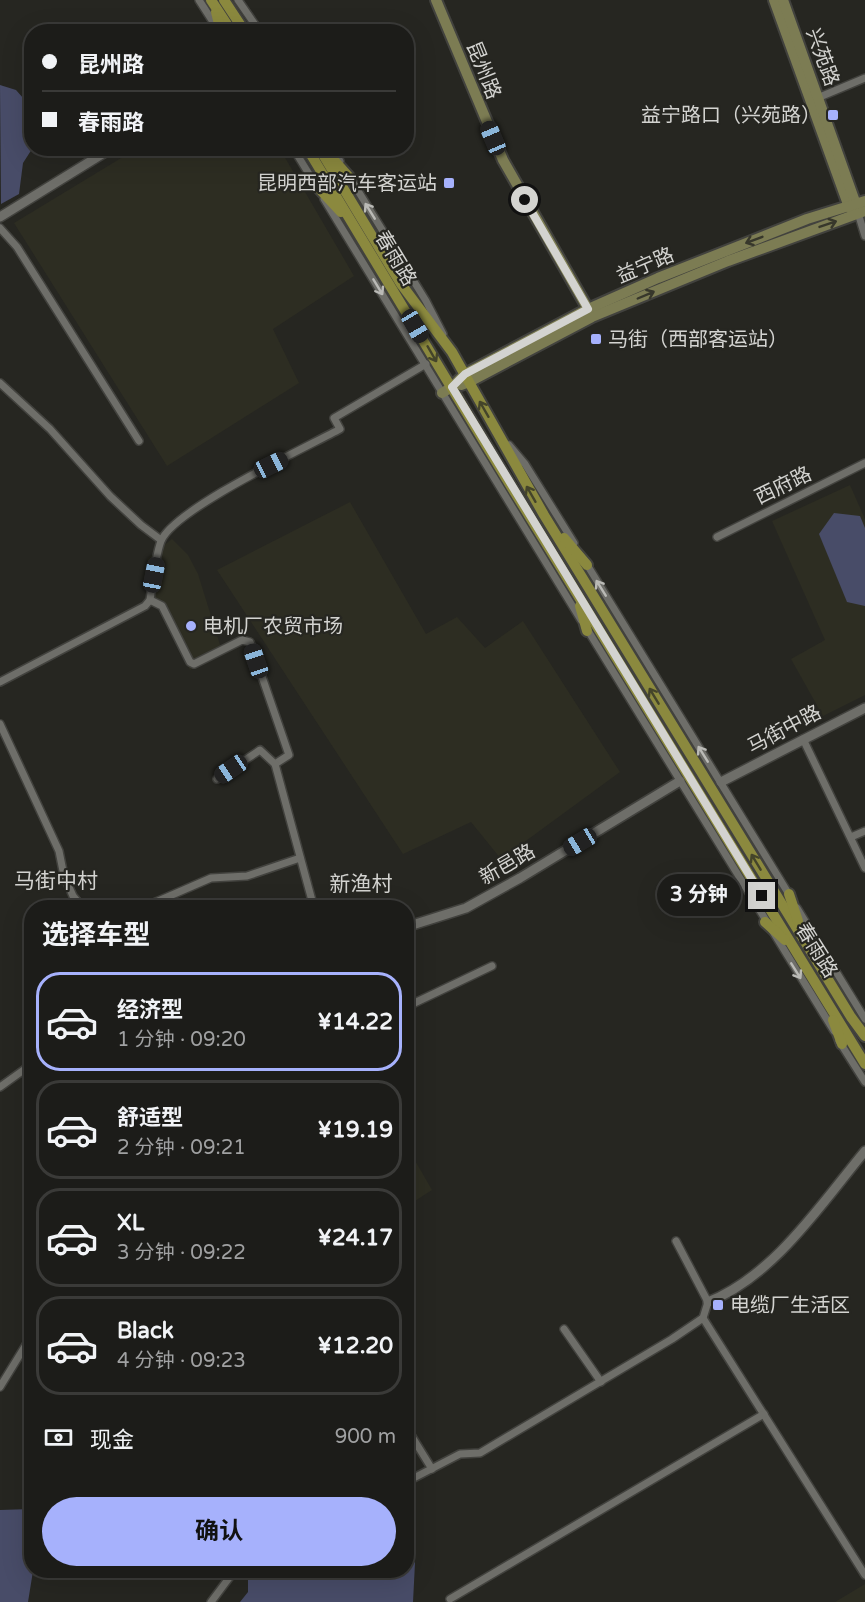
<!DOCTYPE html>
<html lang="zh">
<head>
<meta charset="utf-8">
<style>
	body { margin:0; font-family:"Varela Round","Noto Sans SC",sans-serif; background:#292926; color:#f1f3f6; height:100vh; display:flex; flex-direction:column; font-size:22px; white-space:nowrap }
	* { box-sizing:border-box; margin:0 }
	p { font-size:20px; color:#a0a1a2 }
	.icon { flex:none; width:33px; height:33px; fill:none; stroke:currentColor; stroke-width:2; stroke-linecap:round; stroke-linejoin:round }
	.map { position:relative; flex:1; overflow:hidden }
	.side { position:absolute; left:24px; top:900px; width:390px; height:678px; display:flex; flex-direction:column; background:#1c1c19; border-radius:24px; box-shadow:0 6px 24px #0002,0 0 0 2px #3a3a38 }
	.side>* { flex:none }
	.hud { position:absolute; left:24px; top:24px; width:390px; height:132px; border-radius:24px; box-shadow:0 6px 24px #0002,0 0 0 2px #3a3a38; display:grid; align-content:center; height:132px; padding:0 18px; background:#1c1c19 }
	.end { position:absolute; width:27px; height:27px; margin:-14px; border:8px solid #d3d3d0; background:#111; box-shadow:0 0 0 3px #111 }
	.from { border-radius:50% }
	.bubble { position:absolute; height:42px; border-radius:21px; background:#1c1c19; box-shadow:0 6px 24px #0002,0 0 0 2px #3a3a38; font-size:20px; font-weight:700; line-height:42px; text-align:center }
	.car { position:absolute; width:18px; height:36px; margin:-18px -9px; border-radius:8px; box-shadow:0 0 4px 2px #0007; background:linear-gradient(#222 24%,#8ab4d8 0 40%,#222 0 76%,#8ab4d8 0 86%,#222 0) }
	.hud b { display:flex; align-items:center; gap:21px; height:57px; font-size:22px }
	.hud b+b { border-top:2px solid #3a3a38 }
	.hud i { width:15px; height:15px; background:#f1f3f6 }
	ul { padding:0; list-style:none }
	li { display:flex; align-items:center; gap:18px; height:99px; margin:0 12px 9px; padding:0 6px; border:3px solid #3a3a38; border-radius:24px }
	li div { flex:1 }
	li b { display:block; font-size:22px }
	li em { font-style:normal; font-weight:700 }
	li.current { border-color:#a6b1fc }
	li>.icon { width:54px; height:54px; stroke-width:1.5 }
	h2 { padding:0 18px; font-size:27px; line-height:72px }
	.pay { display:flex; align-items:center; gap:15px; height:66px; padding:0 18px; font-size:22px }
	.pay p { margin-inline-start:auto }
	.primary-button { display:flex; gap:12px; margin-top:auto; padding:12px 18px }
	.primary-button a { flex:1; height:69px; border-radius:36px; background:#a6b1fc; color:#111; font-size:24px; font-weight:700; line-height:69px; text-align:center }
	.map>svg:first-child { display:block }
	.built { fill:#2d2d22 }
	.green { fill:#484c68 }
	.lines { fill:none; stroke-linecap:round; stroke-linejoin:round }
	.minor-casing { stroke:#42423e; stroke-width:10 }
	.tertiary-casing { stroke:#42423e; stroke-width:12 }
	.secondary-casing { stroke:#42423e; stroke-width:14 }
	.primary-casing { stroke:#42423e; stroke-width:14 }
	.minor { stroke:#6e6e69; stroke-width:7 }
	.tertiary { stroke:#6e6e69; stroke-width:9 }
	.secondary { stroke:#7c7c53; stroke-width:10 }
	.primary { stroke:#8b893e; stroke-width:10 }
	.oneway { stroke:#babab6 }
	.oneway2 { stroke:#37372b }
	.oneway3 { stroke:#44442a }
	.route { stroke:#d3d3d0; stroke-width:8 }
	.poi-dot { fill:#a6b1fc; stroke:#262621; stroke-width:2 }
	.labels { text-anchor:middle; stroke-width:4.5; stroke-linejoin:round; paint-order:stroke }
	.street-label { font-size:20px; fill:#d3d3d0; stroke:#262621 }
	.poi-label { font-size:20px; fill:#d3d3d0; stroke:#262621; text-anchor:start }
	.neighbourhood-label { font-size:21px; fill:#d3d3d0; stroke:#262621 }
</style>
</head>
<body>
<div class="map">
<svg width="865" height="1602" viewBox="0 0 865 1602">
	<rect width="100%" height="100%" fill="#262621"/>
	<g class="built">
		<path d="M136,149H280L354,276L273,329L299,383L167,466L14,223Z"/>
		<path d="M850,485L865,519V695L823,716L791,659L825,640L772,521Z"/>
		<path d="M350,502L426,634L457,617L485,648L523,621L620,772L501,859L471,822L403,854L217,570Z"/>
		<path d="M172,539L188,555L198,574L222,651L190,670L149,590L154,575L147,559Z"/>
		<path d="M406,1145L432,1190L407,1206H406Z"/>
		<path d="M865,1584V1602H835Z"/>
	</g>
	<g class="green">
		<path d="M0,85L16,90L31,107L32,149L23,163L19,194L1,204Z"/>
		<path d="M466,424L570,591L575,603L464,425Z"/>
		<path d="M834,513L860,516L865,528V606L847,602L819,534Z"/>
		<path d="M575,558L584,569L700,760H699Z"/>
		<path d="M31,1509L32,1570L33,1571L28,1602H0V1510Z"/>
		<path d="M407,1552L415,1563L413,1602H240L248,1592V1571L406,1570Z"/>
	</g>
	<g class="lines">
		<defs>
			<g id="minor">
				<path d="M199,0L217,28"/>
				<path d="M238,0L260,32"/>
				<path d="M815,99L865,78"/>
				<path d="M293,148L317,187"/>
				<path d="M332,148L340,161"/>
				<path d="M347,173L426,301L443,334"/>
				<path d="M324,199L581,620"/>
				<path d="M858,213L865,236"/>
				<path d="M0,228L17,247L139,441"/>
				<path d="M0,383L50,429L110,496L141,525L161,540"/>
				<path d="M509,445L525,464L574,543"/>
				<path d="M717,537L865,463"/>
				<path d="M586,563L790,896"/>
				<path d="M150,600L162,606L190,662L194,664L242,640L250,642L289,755L275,764"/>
				<path d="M587,629L834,1031"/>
				<path d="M0,682L145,606L150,600C152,585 156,554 161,541C174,509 305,448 340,429L334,418L426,364"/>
				<path d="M0,724L59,851L64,876L73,896L83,908"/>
				<path d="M803,739L865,868"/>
				<path d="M217,779L260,750L275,764L314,908"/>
				<path d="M851,837L865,831"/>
				<path d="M142,908L211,878L247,876L300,858"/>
				<path d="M797,908L865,1019"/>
				<path d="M406,1007L492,966"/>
				<path d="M839,1041L865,1082"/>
				<path d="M0,1087L32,1064"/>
				<path d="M703,1318L865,1575"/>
				<path d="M564,1329L601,1382"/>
				<path d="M0,1387L32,1335"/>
				<path d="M406,1427L432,1469"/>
				<path d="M406,1482L460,1454L480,1453L672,1339L703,1318L708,1302L676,1241"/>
				<path d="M450,1599L764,1414"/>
				<path d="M211,1602L235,1570"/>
			</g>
			<g id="tertiary">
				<path d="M0,217L112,148"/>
				<path d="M721,782L865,708"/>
				<path d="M406,927L466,908L520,878L680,781"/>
				<path d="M708,1302C774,1276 821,1204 865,1151"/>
			</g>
			<g id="secondary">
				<path d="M436,0L503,160L588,309"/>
				<path d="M774,0L849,207L853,210"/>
				<path d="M783,0L858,210"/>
				<path d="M461,385L469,382L592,317L728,261L865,211"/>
				<path d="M442,393L452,387L465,374L588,309L658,278L807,219L865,201"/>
			</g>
			<g id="primary">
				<path d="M211,0L232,32"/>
				<path d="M224,0L245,32"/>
				<path d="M216,12L221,32"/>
				<path d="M307,148L498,465L865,1064"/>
				<path d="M319,148L401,284L452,352L544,515L851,1017L865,1036"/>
				<path d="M325,150L349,177"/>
				<path d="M315,184L341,212"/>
				<path d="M564,538L587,565"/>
				<path d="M580,606L587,631"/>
				<path d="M789,894L798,921"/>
				<path d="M765,922L785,940"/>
				<path d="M833,1020L842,1044"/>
			</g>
		</defs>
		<use href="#minor" class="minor-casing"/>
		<use href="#tertiary" class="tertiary-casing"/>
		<use href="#secondary" class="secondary-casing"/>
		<use href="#primary" class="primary-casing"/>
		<use href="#minor" class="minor"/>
		<use href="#tertiary" class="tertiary"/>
		<use href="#secondary" class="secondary"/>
		<use href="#primary" class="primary"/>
	</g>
	<defs><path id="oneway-shaft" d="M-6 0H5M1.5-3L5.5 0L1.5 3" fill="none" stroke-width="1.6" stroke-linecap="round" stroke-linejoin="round" transform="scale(1.5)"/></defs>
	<g class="oneway">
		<use href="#oneway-shaft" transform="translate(370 211) rotate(-122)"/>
		<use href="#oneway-shaft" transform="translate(378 287) rotate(59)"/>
		<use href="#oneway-shaft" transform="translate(601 588) rotate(-122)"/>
		<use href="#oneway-shaft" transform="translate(703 754) rotate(-122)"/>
		<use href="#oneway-shaft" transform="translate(796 971) rotate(58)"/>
	</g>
	<g class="oneway2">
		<use href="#oneway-shaft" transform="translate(828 224) rotate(-19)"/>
		<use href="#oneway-shaft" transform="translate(754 240) rotate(159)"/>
		<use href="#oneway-shaft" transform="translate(646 295) rotate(-23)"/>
	</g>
	<g class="oneway3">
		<use href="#oneway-shaft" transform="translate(432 354) rotate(60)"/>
		<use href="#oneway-shaft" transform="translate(484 409) rotate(-120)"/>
		<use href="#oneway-shaft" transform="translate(531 494) rotate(-120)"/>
		<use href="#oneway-shaft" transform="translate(654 696) rotate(-121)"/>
		<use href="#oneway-shaft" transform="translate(756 862) rotate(-121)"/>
	</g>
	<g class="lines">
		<path class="route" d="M525,200L588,309L465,374L452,387L762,896"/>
	</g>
	<g class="poi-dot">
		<rect x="827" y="109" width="12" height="12" rx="3"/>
		<rect x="443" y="177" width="12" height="12" rx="3"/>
		<rect x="590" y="333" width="12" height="12" rx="3"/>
		<circle cx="191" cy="626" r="6"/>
		<rect x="712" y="1299" width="12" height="12" rx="3"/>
	</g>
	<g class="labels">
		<g class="street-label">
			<text transform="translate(823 57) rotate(70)" y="7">兴苑路</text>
			<text transform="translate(484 70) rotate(68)" y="7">昆州路</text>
			<text transform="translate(396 258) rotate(59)" y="7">春雨路</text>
			<text transform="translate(645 265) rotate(-23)" y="7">益宁路</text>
			<text transform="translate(783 485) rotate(-26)" y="7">西府路</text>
			<text transform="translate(784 729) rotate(-28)" y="7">马街中路</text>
			<text transform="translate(507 864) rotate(-30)" y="7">新邑路</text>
			<text transform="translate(817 950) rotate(58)" y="7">春雨路</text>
		</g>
		<g class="poi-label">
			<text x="821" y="122" text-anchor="end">益宁路口（兴苑路）</text>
			<text x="437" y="190" text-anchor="end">昆明西部汽车客运站</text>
			<text x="608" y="346">马街（西部客运站）</text>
			<text x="203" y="633">电机厂农贸市场</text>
			<text x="730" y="1312">电缆厂生活区</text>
		</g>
		<g class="neighbourhood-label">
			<text x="56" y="888">马街中村</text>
			<text x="361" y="891">新渔村</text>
		</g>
	</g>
</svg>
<i class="end from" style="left:525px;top:200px"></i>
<i class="end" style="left:762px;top:896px"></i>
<div class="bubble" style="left:657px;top:874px;width:84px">3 分钟</div>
<i class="car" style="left:493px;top:138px;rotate:337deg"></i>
<i class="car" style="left:415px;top:326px;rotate:150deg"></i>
<i class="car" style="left:271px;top:465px;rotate:64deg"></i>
<i class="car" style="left:154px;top:575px;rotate:11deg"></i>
<i class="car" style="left:256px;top:661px;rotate:341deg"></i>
<i class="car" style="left:231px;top:769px;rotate:236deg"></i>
<i class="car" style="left:580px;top:842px;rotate:239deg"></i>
<div class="hud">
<b><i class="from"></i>昆州路</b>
<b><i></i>春雨路</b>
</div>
<section class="side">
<h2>选择车型</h2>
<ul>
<li class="current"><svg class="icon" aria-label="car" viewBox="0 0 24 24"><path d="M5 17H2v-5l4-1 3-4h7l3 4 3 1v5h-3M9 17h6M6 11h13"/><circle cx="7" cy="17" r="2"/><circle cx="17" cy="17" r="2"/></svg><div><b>经济型</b><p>1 分钟 · 09:20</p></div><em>¥14.22</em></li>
<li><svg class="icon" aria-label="car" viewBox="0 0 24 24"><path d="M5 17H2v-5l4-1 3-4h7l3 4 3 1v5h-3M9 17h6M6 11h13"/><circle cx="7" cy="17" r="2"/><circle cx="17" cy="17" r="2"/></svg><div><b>舒适型</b><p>2 分钟 · 09:21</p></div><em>¥19.19</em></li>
<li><svg class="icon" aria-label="car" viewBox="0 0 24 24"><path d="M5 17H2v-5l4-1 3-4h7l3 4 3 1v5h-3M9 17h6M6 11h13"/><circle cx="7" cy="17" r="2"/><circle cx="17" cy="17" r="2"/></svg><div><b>XL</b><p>3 分钟 · 09:22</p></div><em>¥24.17</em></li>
<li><svg class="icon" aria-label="car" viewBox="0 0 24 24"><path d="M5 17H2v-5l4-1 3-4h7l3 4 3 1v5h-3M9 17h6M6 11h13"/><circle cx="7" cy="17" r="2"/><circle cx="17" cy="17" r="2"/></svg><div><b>Black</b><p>4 分钟 · 09:23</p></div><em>¥12.20</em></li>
</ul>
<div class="pay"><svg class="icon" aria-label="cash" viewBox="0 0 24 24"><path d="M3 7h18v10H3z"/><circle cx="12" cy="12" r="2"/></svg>现金<p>900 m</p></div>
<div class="primary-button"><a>确认</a></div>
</section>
</div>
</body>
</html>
